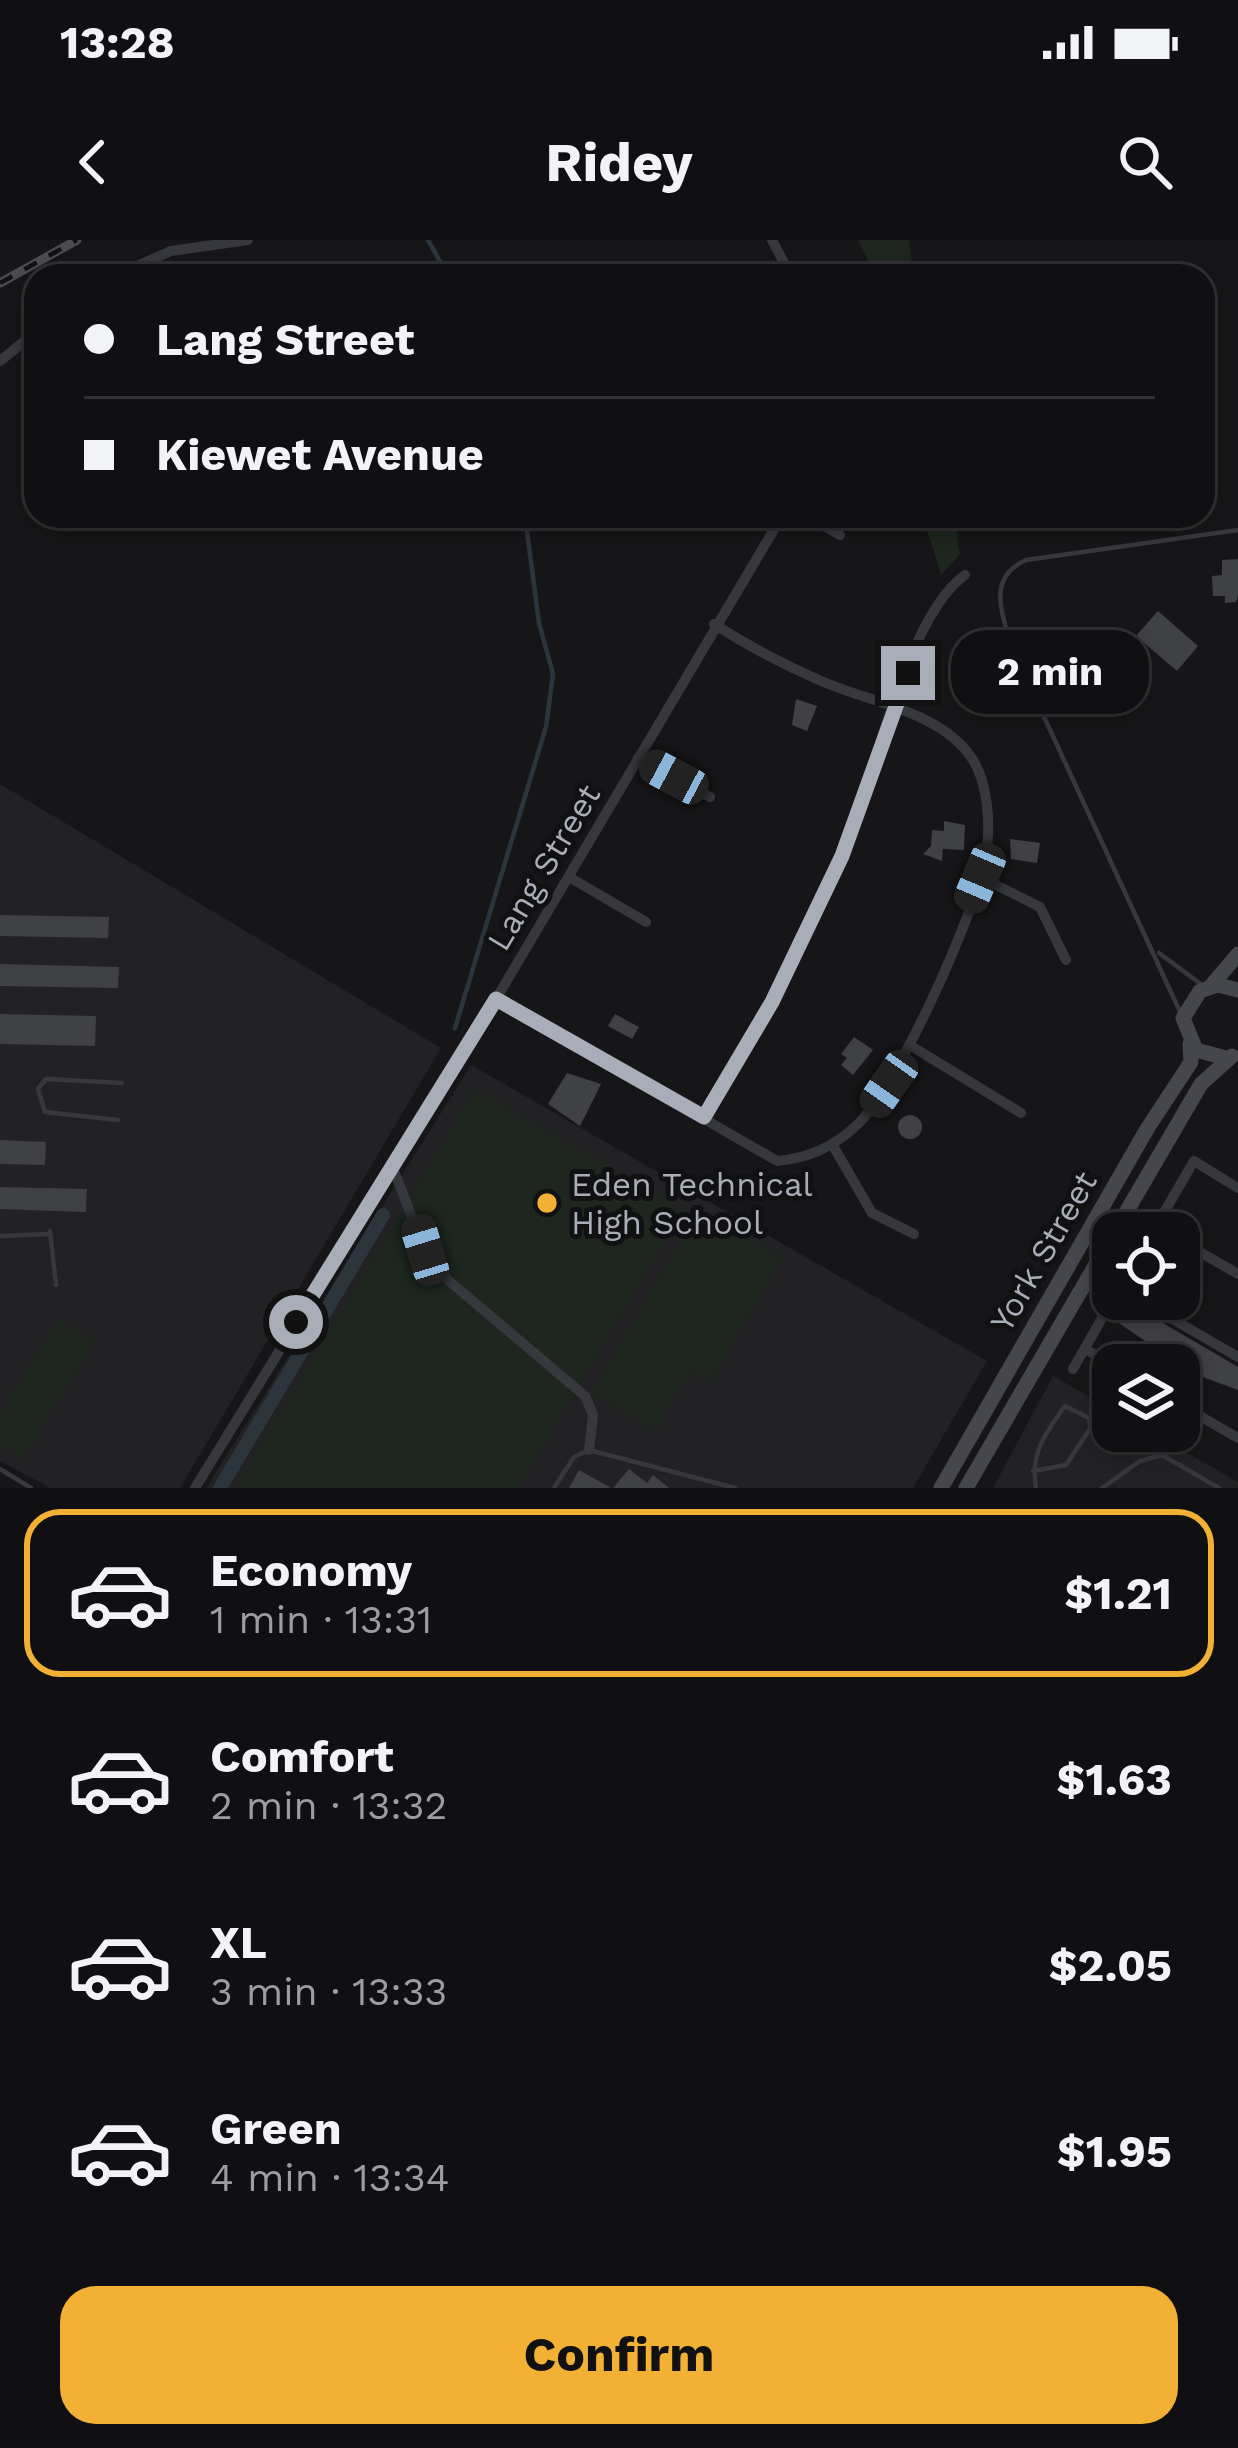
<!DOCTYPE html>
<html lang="en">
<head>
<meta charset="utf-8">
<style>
	body { margin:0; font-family:"Work Sans",sans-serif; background:#1e1e20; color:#f1f3f6; height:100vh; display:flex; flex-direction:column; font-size:45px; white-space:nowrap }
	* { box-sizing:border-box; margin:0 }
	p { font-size:39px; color:#9c9d9f }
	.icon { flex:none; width:66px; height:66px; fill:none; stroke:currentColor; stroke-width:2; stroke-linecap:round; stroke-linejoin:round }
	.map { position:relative; height:1248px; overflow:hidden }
	.drawer { display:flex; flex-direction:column; background:#101012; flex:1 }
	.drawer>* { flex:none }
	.hud { position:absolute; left:24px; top:24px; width:1191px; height:264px; border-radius:36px; box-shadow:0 6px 18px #0003,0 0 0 3px #303032; display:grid; align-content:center; height:264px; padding:0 60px; background:#101012 }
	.controls { position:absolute; left:1092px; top:972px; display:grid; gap:24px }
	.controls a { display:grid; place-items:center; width:108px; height:108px; border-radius:24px; background:#101012; box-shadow:0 6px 18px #0003,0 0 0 3px #303032; font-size:60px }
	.end { position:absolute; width:54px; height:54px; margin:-27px; border:15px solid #a8adb8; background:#111; box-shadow:0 0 0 6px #111 }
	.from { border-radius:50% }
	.bubble { position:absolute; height:84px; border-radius:36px; background:#101012; box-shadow:0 6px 18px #0003,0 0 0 3px #303032; font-size:39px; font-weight:700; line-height:84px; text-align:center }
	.car { position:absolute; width:36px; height:72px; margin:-36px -18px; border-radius:15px; box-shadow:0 0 9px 3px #0007; background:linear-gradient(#222 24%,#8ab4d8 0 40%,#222 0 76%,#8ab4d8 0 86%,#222 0) }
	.hud b { display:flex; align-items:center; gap:42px; height:114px; font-size:45px }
	.hud b+b { border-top:3px solid #303032 }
	.hud i { width:30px; height:30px; background:#f1f3f6 }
	ul { padding:21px 0 0; list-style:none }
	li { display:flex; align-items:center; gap:36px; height:168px; margin:0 24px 18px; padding:0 36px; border:6px solid transparent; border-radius:36px }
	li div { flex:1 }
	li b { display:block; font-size:45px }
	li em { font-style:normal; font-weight:700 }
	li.selected { border-color:#f2b134 }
	li>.icon { width:108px; height:108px; stroke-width:1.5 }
	.action { display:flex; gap:24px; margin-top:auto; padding:24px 60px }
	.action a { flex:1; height:138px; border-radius:36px; background:#f2b134; color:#111; font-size:48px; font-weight:700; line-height:138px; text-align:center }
	.status { display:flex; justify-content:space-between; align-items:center; height:84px; padding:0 60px; background:#101012; direction:ltr }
	.status svg { height:33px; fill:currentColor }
	header { display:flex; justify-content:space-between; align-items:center; height:156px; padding:0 60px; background:#101012; font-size:54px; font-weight:700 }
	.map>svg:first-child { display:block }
	.built { fill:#222225 }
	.green { fill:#1e261f }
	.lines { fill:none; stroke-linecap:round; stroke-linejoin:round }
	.stream { stroke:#2c353c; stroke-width:4.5 }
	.canal { stroke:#2c353c; stroke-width:14 }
	.building { fill:#404145 }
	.service { stroke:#37383d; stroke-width:4.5 }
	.minor { stroke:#37383d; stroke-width:10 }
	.secondary { stroke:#45474d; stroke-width:15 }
	.rail-casing { stroke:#4a4c52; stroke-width:9 }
	.rail { stroke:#111113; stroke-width:4.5; stroke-dasharray:14; stroke-linecap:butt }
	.route { stroke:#a8adb8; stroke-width:15 }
	.poi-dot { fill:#f2b134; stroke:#111113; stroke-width:4.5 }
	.labels { text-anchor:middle; stroke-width:10; stroke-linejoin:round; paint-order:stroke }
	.street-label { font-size:33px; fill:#a8adb8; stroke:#111113 }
	.poi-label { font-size:33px; fill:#a8adb8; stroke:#111113; text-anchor:start }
</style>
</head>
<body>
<div class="status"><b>13:28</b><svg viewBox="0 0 49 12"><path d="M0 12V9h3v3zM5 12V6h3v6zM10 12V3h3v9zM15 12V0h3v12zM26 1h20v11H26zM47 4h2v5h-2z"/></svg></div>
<header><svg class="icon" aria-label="back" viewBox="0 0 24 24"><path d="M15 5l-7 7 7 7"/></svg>Ridey<svg class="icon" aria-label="search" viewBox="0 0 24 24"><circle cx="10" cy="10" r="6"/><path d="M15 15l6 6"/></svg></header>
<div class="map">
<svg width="1238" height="1248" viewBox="0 0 1238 1248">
	<rect width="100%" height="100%" fill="#161618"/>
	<g class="built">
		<path d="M0,544L441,808L180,1248H50L0,1221Z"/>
		<path d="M471,825L987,1121L913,1248H206Z"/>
		<path d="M1053,1136L1113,1170V1191H1149L1238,1242V1248H993Z"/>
	</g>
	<g class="green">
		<path d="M858,0H909L914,36H876Z"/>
		<path d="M923,276H954L960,314L941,335Z"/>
		<path d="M475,849L684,970L518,1248H234Z"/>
		<path d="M699,969L783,1018L710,1143L690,1132L655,1191L591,1153Z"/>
		<path d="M58,1079L94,1102L23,1219L0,1205V1174Z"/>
	</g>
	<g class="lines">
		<g class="stream">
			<path d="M428,0L448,36"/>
			<path d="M455,788L546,487L553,434L539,383L525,276"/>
		</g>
		<path class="canal" d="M220,1248L383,975"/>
	</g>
	<g class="building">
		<path d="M1238,319V356L1236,362L1225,363V356H1213L1212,336L1222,335V320Z"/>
		<path d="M1158,371L1198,406L1177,431L1136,396Z"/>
		<path d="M796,459L817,466L807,491L792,485Z"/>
		<path d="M944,581L965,585L964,610L943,609L942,621L923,614L931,606L932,590L944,591Z"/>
		<path d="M1010,599L1040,603L1037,623L1011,619Z"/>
		<path d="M0,675L109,677L108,698L0,696Z"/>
		<path d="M0,724L119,727L118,748L0,746Z"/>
		<path d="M0,774L96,776L95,806L0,804Z"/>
		<path d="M615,774L639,787L632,799L608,786Z"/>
		<path d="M854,797L873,810L853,835L841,825L847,818L841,814Z"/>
		<path d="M567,833L601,844L580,886L548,864Z"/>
		<circle cx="910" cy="887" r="12"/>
		<path d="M0,900L46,902L45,925L0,924Z"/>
		<path d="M0,947L87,949L86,972L0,969Z"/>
		<path d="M1127,1062L1238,1127V1150L1200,1136L1204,1130L1179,1116L1176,1122L1116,1081Z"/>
		<path d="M629,1229L647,1243L653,1235L669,1248H613Z"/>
		<path d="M579,1230L611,1248H569Z"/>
	</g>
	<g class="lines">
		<g class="service">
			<path d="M1159,713L1202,745"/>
			<path d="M1181,774L1010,403C1001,369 988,337 1026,320L1238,290"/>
			<path d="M118,880L45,872L38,849L46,839L122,843"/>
			<path d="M50,991L56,1045"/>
			<path d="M0,996L50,994"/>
			<path d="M0,1229L31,1248"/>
			<path d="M1033,1231L1066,1225L1091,1187L1089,1178L1065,1166C1045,1194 1030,1213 1036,1248"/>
			<path d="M554,1248L574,1217L589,1210L735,1248"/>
			<path d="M1102,1248L1140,1221L1162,1215L1219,1248"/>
		</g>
		<g class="minor">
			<path d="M772,0L791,36"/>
			<path d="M114,36L171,11L248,0"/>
			<path d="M0,121L36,92"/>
			<path d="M807,276L840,295"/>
			<path d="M638,518L710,557"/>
			<path d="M569,637L646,682"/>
			<path d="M980,637L1040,667L1066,720"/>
			<path d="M496,759L777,921C809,918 834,907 858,884C898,845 977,671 986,614C991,585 988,541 971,517C940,471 867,462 819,440C782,424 748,406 714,384"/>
			<path d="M911,806L1021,873"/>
			<path d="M704,877C754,793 804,708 842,618C872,547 905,377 965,335"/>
			<path d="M832,904L872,973L914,994"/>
			<path d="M392,926L425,1010L448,1040L585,1156L593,1175L589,1210"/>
			<path d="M1152,993L1194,921L1238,948"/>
			<path d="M1179,1000L1238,1034"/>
			<path d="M1138,1059L1238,1117"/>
			<path d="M1085,1109L1113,1125"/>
			<path d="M1073,1129L1113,1059"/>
			<path d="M1179,1164L1238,1198"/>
			<path d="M195,1248L496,759L782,276"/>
		</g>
		<g class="secondary">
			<path d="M1211,746L1238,714"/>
			<path d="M1226,818L1196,810L1183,778L1200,751L1218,745L1238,750"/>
			<path d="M1114,993L1201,844L1232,816"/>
			<path d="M941,1248L1147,889L1191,822L1190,804"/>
			<path d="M966,1248L1113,995"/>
		</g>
		<defs>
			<path id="rail" d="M0,43L77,0"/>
		</defs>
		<use href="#rail" class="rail-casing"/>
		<use href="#rail" class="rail"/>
	</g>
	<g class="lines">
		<path class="route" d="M296,1082L496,759L704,877L772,762L842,616L908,433"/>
	</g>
	<circle class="poi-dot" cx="547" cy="963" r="12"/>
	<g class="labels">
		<g class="street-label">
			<text transform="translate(543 627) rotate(-59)" y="12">Lang Street</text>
			<text transform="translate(1043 1011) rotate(-60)" y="12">York Street</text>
		</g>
		<g class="poi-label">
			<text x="571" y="956">Eden Technical<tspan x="571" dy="38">High School</tspan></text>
		</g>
	</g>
</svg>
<div class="controls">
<a><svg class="icon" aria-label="locate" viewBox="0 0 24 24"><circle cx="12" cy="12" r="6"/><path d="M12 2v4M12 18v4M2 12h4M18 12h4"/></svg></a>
<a><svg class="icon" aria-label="layers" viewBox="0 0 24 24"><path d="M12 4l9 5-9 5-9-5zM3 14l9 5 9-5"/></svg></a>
</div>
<i class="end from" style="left:296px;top:1082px"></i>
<i class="end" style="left:908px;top:433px"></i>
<div class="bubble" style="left:951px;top:390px;width:198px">2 min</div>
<i class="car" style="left:674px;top:537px;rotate:298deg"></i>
<i class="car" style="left:980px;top:638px;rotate:203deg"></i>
<i class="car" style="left:889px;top:844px;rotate:215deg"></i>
<i class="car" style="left:425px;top:1010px;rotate:343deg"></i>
<div class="hud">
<b><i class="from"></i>Lang Street</b>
<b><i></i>Kiewet Avenue</b>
</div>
</div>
<section class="drawer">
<ul>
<li class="selected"><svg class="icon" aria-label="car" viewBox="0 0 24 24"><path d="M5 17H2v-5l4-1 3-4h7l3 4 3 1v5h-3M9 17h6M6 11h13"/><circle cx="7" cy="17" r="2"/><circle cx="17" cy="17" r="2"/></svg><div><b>Economy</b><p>1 min · 13:31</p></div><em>$1.21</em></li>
<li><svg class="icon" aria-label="car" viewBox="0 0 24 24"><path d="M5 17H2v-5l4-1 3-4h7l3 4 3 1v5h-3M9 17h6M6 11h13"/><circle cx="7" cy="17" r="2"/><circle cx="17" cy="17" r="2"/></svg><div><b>Comfort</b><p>2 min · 13:32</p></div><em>$1.63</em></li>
<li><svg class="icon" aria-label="car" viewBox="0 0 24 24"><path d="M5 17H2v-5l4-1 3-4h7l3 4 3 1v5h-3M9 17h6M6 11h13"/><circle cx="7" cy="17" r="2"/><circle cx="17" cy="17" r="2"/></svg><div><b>XL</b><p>3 min · 13:33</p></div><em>$2.05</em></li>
<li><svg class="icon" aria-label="car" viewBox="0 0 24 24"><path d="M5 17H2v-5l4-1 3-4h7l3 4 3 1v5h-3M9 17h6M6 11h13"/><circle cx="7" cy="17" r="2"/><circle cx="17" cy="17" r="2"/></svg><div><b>Green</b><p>4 min · 13:34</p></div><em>$1.95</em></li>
</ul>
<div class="action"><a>Confirm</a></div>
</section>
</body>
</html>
